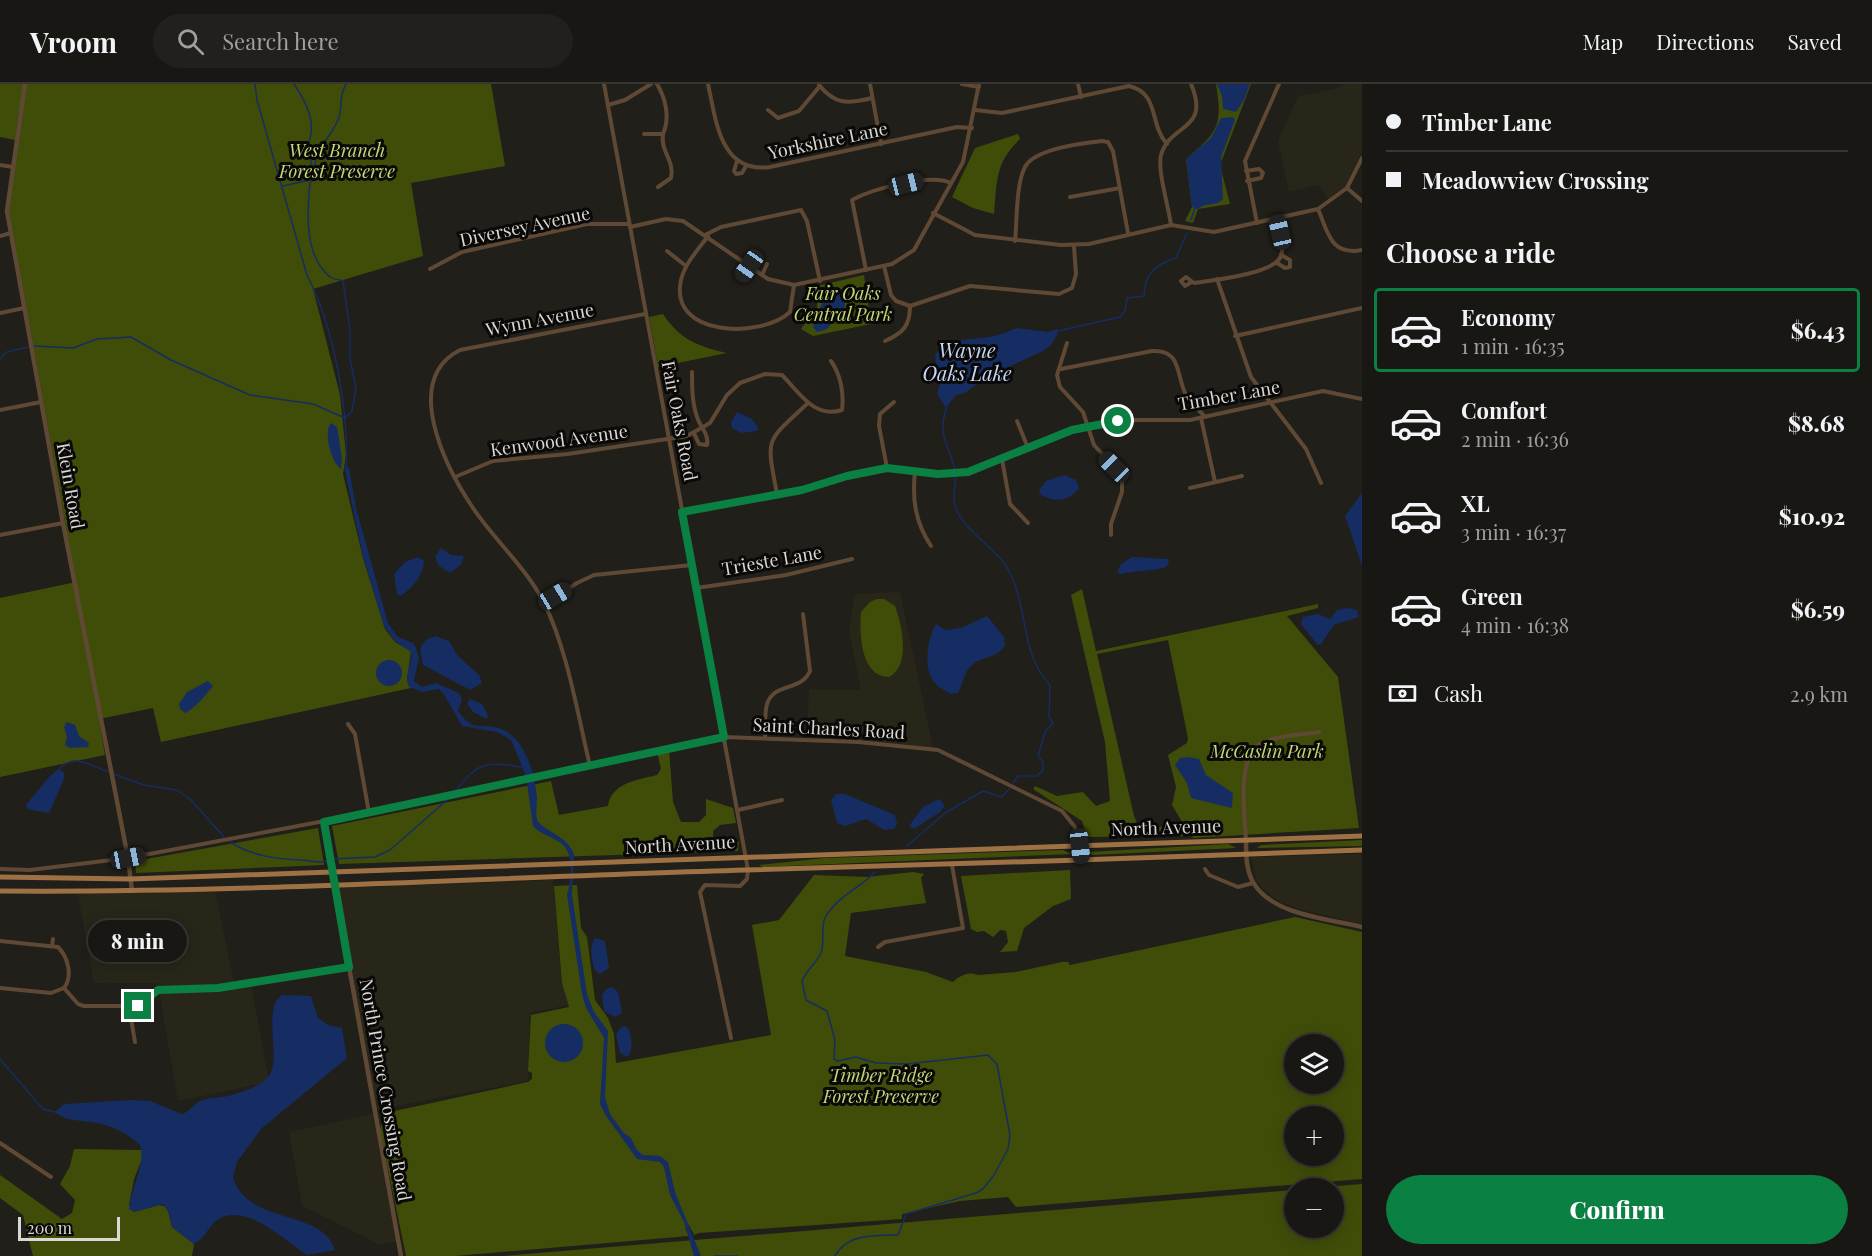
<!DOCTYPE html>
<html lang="en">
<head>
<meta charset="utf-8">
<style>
	body { margin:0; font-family:"Playfair Display",serif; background:#22201c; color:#f1f3f6; height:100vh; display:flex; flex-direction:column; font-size:22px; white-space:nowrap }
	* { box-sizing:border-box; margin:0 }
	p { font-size:20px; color:#9f9fa0 }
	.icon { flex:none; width:33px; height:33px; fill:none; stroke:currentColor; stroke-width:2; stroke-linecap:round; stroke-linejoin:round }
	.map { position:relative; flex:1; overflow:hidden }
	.drawer { display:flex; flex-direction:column; background:#191713; width:510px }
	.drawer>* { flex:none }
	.top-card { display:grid; align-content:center; height:132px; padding:0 24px; background:#191713 }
	.fabs { position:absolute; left:1284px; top:950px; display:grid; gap:12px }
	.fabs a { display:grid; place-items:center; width:60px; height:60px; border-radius:50%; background:#191713; box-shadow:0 3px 15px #0003,0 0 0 2px #373633; font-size:30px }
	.scale { position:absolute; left:18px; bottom:15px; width:102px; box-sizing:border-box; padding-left:6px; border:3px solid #d9d8d4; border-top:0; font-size:16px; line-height:21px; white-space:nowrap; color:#d9d8d4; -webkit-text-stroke:4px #0a0907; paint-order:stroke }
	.end { position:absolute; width:27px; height:27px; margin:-14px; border:8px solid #0b8043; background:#fff; box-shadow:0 0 0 3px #fff }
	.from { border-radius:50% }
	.bubble { position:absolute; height:42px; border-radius:21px; background:#191713; box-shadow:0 3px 15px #0003,0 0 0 2px #373633; font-size:20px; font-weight:800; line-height:42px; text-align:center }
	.car { position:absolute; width:18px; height:36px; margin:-18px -9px; border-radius:8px; box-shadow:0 0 4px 2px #0007; background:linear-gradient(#222 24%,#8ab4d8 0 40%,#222 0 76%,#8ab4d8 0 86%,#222 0) }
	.top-card b { display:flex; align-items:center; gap:21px; height:57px; font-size:22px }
	.top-card b+b { border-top:2px solid #373633 }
	.top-card i { width:15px; height:15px; background:#f1f3f6 }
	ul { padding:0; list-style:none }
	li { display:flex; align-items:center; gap:18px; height:84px; margin:0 12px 9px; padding:0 12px; border:3px solid transparent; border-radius:6px }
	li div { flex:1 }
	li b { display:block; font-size:22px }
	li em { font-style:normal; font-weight:800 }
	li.active { border-color:#0b8043 }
	li>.icon { width:54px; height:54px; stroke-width:1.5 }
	h2 { padding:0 24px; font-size:27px; line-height:72px }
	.pay { display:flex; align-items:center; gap:15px; height:66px; padding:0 24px; font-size:22px }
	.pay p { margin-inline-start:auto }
	.primary-button { display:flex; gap:12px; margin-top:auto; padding:12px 24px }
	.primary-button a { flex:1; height:69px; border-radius:36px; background:#0b8043; color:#fff; font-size:24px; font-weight:800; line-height:69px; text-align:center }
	header { display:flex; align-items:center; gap:36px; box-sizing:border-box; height:84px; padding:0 30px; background:#191713; border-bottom:2px solid #373633 }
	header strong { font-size:28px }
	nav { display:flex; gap:33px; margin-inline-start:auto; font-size:21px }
	.search { width:420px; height:54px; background:#22201c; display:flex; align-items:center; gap:15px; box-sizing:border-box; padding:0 21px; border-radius:33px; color:#9f9fa0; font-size:22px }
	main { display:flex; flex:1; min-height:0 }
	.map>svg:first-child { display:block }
	.built { fill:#282519 }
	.green { fill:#404d09; fill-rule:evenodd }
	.water { fill:#152d62 }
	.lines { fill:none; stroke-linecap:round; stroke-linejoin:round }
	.stream { stroke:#152d62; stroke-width:1.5 }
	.minor { stroke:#5f4934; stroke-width:4 }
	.tertiary { stroke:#5f4934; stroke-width:4.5 }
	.primary { stroke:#9e7144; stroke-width:5 }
	.route { stroke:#0b8043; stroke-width:8 }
	.labels { text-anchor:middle; stroke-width:6; stroke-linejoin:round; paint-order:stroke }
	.street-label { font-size:18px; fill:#d9d8d4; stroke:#0a0907 }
	.park-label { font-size:18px; font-style:italic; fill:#c1d976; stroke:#0a0907 }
	.water-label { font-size:20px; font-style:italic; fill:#c5d7f9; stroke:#0a0907 }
</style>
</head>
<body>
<header>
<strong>Vroom</strong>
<div class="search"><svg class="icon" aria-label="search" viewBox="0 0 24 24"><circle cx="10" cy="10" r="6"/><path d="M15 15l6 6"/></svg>Search here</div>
<nav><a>Map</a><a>Directions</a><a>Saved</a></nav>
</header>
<main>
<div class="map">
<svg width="1362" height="1172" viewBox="0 0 1362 1172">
	<rect width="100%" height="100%" fill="#211f19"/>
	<g class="built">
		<path d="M1346,0H1362V68L1345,103L1330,116L1318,101L1289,108L1278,57L1298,12L1334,5Z"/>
		<path d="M900,508L933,664L807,653L809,605L861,606L849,547L855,510Z"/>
		<path d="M1362,770V840L1298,825L1276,816L1262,804L1256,795L1251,773Z"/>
		<path d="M553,796L562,899L569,921L530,929L528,997L375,1026L336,804Z"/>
		<path d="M215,807L234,899L158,903L157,899H94L78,810Z"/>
		<path d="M251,899L269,998L178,1017L159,907Z"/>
		<path d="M373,1030L397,1157L380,1161L302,1122L289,1048Z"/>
	</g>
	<g class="green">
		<path d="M0,0H491L505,82L411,99L423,172L313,205L340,311L346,371L343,390L363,474L385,545L395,558L411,567L407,596L411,604L161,658L153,624L99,635L105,671L0,693V514L76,498L9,127L19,25L15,56L0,53Z"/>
		<path d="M1216,0H1251L1220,81L1230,120L1198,125L1193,139L1185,137L1192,123L1186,75C1218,48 1223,42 1216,0Z"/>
		<path d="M1018,50L1020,55C995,78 997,98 994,130L973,124L952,113L975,64Z"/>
		<path d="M864,191L871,240L813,252L801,245L817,223V202Z"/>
		<path d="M663,230C679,255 699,263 727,269L658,283L649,233Z"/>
		<path d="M1082,505L1096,567L1318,520V524L1287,532L1338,593L1359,744L1193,754L1189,748L1188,752L1087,753L1082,737L1033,705L1035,702L1057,712L1083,708L1096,722L1110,717L1105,658L1071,511ZM1168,556L1188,654L1187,659L1168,671L1176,703L1172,721L1184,741L1156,743L1137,739L1134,732L1097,570Z"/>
		<path d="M877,515H884L895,522C902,541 911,582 889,593C861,593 859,551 861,528L870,518Z"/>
		<path d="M669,665L673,718L681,738H699L706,731V715L733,724L736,739L720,741L713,747V756L721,758H739L738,767L339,780L332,742L551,697L559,731L608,722C611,699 637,696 657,691L661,685L657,668Z"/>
		<path d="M318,744L324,781L136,789L135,777Z"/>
		<path d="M1362,756V762L1257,764L1261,761Z"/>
		<path d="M1228,760L1236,764L1092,771L1088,768Z"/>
		<path d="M1063,766L1072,770L762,783L759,781L825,774Z"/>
		<path d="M1070,786L1071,815L1053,822L1024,844L1017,867L1000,868L1008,858L1006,847L1000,846L993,853L984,847L977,848L971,845L961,792Z"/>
		<path d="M913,788L924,790L921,794L926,819L851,829L845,872L926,888L953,898C960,891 969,887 978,891L1016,888L1062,878H1068L1070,881L1295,833L1362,848V1095L1016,1123L1008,1113L960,1117L902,1130V1135L699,1149L694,1151L689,1141L685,1144L689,1152L455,1172H406L380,1046L383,1035L390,1028L528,998L532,995V989L528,987L531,931L569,923L562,899L554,802L577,801L581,844L587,853L595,916L608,934L614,950L616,979L771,951L752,841L779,836L814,791L867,793ZM1294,960H1334V999H1294ZM1294,1032H1334V1071H1294Z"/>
		<path d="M74,1065L142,1066V1075L134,1095L129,1121L134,1128L159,1121L167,1123L172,1143L194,1160L192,1172H33L23,1131L0,1114V1091L62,1135L72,1129L75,1116L60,1100L70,1082Z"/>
		<path d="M1362,1100V1172H503L1294,1106V1143H1334V1104H1313Z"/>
	</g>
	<g class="water">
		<path d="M1217,0H1250L1244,16L1236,28L1223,25L1222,12Z"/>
		<path d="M1233,33L1235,36L1221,73L1223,115C1216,123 1206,118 1198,125L1192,123L1186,75L1211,54L1221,34Z"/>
		<path d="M833,202L844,206L845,223L827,245L817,248L813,243L828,203Z"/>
		<path d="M1017,244L1048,248L1057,245L1058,249L1051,261L1043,267L983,295L965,309L956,311L946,324L937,310L943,289L936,279L935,271C948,254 971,256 989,253C999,252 1008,247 1017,244Z"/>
		<path d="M737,328L752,335L758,343L757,347L741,349L732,344L731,338Z"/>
		<path d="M331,339L337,343L342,374L341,385C331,378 323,348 331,339Z"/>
		<path d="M344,383H349L356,424L388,539L398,553L413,559L416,564L419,574L414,597L422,603L436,599L459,609L462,615L458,627C473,646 472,640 493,643C523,646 535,688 537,714C537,722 535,730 538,738C551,750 567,753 574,770L572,811L587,910L594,928L608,947L605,1013L610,1030L624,1049L631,1054L637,1066L643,1071L660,1072L668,1078L675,1108L701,1172H694L684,1138L670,1111L664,1083L660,1078L637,1075L606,1032L600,1020L604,954L586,924L582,910L567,811C571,797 575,771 562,760C553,753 541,751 533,742L526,692L511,656L497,648L462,642L445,612L439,605L422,608L409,603C403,590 413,581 411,568L395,557L384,542L363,472Z"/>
		<path d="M1064,391L1076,396L1079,404C1069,418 1053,419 1040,410L1039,406L1046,397Z"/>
		<path d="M1362,409V482L1345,432Z"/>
		<path d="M441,464L451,471L464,472L461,481L450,489L439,482L435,473Z"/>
		<path d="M418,473L424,477C424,490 411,506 400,512L397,510L394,490L405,478Z"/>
		<path d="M1132,473L1168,475L1169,479L1166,483C1152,488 1136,486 1121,490L1117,488L1121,480Z"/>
		<path d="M1347,524L1357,526L1359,533L1334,541L1321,560L1318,561L1301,540L1303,533L1318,530L1330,535L1337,526Z"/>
		<path d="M987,532L1004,553L1005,561C997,575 985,571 973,580C964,587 963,600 958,609L951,610C946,607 939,604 935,599C923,586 927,558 934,544L936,540L945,546L961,544Z"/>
		<path d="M435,552L449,557L457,571L479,591L482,599L470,606L423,581L420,564L426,556Z"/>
		<circle cx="389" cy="589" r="13"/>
		<path d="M208,597L213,602C208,609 193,626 185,629L180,625L179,620L187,608Z"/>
		<path d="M470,615L482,620L488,631L487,635L473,628L467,619Z"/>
		<path d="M67,638L75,641L79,652L89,659L88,663L70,664L65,661L67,653L64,643Z"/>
		<path d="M1188,673L1199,675L1206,691L1233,709L1232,724L1191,714L1187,699L1175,681L1180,674Z"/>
		<path d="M59,685L64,689V695L49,729L27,725L26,721L50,692Z"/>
		<path d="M845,710L895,731L897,740L894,745L884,746L866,735L845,742L837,739L831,716L836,710Z"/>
		<path d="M939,715L945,722L940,728L914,745L909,742L923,723Z"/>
		<path d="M595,854L605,857L609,884L600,890L594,885C592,876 589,862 595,854Z"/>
		<path d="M612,903L618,908L622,929L615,933L604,927L602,911L606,905Z"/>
		<path d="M282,911L311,912L318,934L328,941L342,944L347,974L261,1045L237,1078L233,1094C249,1142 322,1124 335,1166L307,1171C285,1157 249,1120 220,1134C209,1140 205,1155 194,1160L172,1143L169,1129L163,1120L134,1128L129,1125C131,1104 146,1080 140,1061C128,1050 113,1042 97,1039C83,1036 66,1038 55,1028L64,1020L131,1016L150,1017L182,1030C191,1027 192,1021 200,1017C206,1014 216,1014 223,1013C236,1010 257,1004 266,995C285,978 260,926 282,911Z"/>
		<circle cx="564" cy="959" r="19"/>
		<path d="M625,942L628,944C632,953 634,967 627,973L620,969L616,950L620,944Z"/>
	</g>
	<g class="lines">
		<g class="stream">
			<path d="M255,0L257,16L307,191C334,244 349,325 346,385"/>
			<path d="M294,0C307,19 318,41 307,62L312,82"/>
			<path d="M283,102L310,96"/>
			<path d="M1191,136L1195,124"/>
			<path d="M1058,247L1120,233L1125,227L1127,214L1144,212C1144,190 1156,180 1176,174L1187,149"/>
			<path d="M34,262L73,264L97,255L131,253L171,276L250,311L313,320L345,334L352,327L356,304L350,275V246L343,197C338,195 334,196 330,193C304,172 307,128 310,99L314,95C314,60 325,64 338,36C343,26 338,13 346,0"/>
			<path d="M0,275L7,268L28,263"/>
			<path d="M946,324C938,354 948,359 955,385C958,399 950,410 956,425C968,452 999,464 1011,491C1028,526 1021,571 1050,601L1049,633L1053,639L1045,648L1038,672L1043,678V686L1037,692H1018L1013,699"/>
			<path d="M59,685C76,668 90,682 109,688"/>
			<path d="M114,690L144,701L177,706L191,716L224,753"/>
			<path d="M453,710C478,678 485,676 525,684"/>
			<path d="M230,758C252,772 276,775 301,776C311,776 317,780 327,777"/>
			<path d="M907,762L945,729L983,707L1002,713L1010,704"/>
			<path d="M332,775L375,773L390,766L448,715"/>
			<path d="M0,975L43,1025L55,1028"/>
			<path d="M715,1172H738"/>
			<path d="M835,1172C847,1150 875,1151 898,1151L906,1130L976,1109L983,1105L994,1091L1008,1065L1010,1051L997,980L988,971L907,980L876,979L856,973L838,977L834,975L835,956L827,927L806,916L802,897C806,887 815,880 820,871C826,859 820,845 825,834C837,812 859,805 875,788"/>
		</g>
		<g class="minor">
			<path d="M604,0L748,786L747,795L740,802L705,801L700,808L731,954"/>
			<path d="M657,0C666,15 670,34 663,50"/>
			<path d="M708,0C716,36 720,90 770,83L957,43L972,44"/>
			<path d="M870,0L881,60"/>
			<path d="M962,0L979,3"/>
			<path d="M1078,0L1081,13"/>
			<path d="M819,1C835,21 848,20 872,14"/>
			<path d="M608,21L625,16L651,0"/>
			<path d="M768,26L778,34L799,27L820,2"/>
			<path d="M975,26L1002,29L1129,2C1160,9 1149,41 1167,60"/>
			<path d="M644,50H663C660,67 675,77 671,94L658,103"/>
			<path d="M737,77L734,87L736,90L742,89L746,82"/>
			<path d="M0,81L13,83"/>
			<path d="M1246,87L1259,85L1263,89L1261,94L1247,97"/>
			<path d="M1347,104L1362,117"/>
			<path d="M1070,113L1120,104"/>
			<path d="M1318,125C1328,148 1330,172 1362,166"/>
			<path d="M933,129L975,151L1061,161L1089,160L1171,141L1214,148L1318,125L1347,104L1362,74"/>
			<path d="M1257,139L1245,77L1279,0"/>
			<path d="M1171,141C1169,124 1157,86 1161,71C1170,39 1211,47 1191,0"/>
			<path d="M630,143L666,135L683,137L768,195L794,201L892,180L914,166L963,78L979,0"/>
			<path d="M705,151L721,143L801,126L807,137L820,197"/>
			<path d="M0,152L11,149"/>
			<path d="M708,152C698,166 685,179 681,196C668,253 761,255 790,228L794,201"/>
			<path d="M1015,157C1017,138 1016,99 1025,83C1034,65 1083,59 1102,57L1108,58L1113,67L1128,149"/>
			<path d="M667,167L686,182"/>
			<path d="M1277,179L1285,184L1290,183V176L1281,171"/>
			<path d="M884,182L891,211L896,217L910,222L970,202L1059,210L1072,204L1076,190L1074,162"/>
			<path d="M430,185L462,168L587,140H629"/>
			<path d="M866,186L852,116C872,105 930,89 951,99"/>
			<path d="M762,191L767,180"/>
			<path d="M741,193L749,182"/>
			<path d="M1217,195L1251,293L1306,365L1321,399"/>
			<path d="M1190,199L1185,202L1181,197L1186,193L1194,199C1213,196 1274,190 1281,172C1285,160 1279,146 1277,135"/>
			<path d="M0,229L24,224"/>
			<path d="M1235,252L1362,224"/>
			<path d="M885,257C903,249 910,242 910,222"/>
			<path d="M1067,259L1057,291L1060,303L1083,328L1094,361L1118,387L1122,397V408L1111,440V451"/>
			<path d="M1061,285L1152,267C1182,265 1176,292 1186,311C1191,319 1199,326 1205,333"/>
			<path d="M692,288C692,305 692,322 699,338C703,345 709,353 707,361L699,360L694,349"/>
			<path d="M0,326L41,318"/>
			<path d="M1201,334L1215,398"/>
			<path d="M1017,337L1028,364"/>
			<path d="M1002,375L1010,420L1028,439"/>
			<path d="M887,384L879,342L880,330L894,318"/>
			<path d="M915,387C912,415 915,438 931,462"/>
			<path d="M455,393L493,377L568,370L687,352L710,339L727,311L740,299L765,290L782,291C799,308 814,335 842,326C844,310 841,291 831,277"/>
			<path d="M1190,404L1242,392"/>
			<path d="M777,410C766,352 765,359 808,319"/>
			<path d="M683,428L802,406L847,392L887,384L948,390L967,388L1089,341L1126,336H1190L1323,307L1362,315"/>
			<path d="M0,451L63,439"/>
			<path d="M696,504L786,491L852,475"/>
			<path d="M545,520L577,499L594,491L692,481"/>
			<path d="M348,640L355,650L369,729"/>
			<path d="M765,654C766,644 764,630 767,620C774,598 801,608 810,587L803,530"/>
			<path d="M590,682C578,632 567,564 544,519C526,483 495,457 473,424C446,384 401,296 460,266L645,230"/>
			<path d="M738,726L782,716"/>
			<path d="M324,738L332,788"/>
			<path d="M1246,757C1245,732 1236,674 1260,660C1276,651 1301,651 1319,648"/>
			<path d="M0,785L30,786L128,774L415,720L724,653L858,658L938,666L1062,727L1075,743L1082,775"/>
			<path d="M1205,785L1209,791L1238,803L1253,799"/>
			<path d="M0,857L58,863C68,873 73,892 64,904"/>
			<path d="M52,862L53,855"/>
			<path d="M878,863L885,858L963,844L952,781"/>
			<path d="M0,904L51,909L64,904"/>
			<path d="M64,904L78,920L84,922H138L158,907L217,904L349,883"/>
			<path d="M129,923L135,958"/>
			<path d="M0,1059L51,1093"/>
		</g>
		<g class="tertiary">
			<path d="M25,0L7,127L63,439L128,774L132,807"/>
			<path d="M1246,757C1246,770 1246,786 1253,798C1271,831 1329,835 1362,843"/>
			<path d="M332,788L401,1172"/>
		</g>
		<g class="primary">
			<path d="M0,793L130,795L1362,752"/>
			<path d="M0,807C249,809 497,793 746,786C951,780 1157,774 1362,766"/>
		</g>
	</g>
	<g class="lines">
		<path class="route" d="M138,922L158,906L218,904L349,883L324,738L724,653L682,428L802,406L847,392L887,384L938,390L968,388L1072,346L1118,337"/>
	</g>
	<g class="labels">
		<g class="street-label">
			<text transform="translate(828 57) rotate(-12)" y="6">Yorkshire Lane</text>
			<text transform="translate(525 143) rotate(-12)" y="6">Diversey Avenue</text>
			<text transform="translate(540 236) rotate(-11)" y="6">Wynn Avenue</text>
			<text transform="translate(1229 312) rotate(-10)" y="6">Timber Lane</text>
			<text transform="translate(679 337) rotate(79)" y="6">Fair Oaks Road</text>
			<text transform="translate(559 357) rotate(-8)" y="6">Kenwood Avenue</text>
			<text transform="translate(70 402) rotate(80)" y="6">Klein Road</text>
			<text transform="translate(772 477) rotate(-10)" y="6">Trieste Lane</text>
			<text transform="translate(829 645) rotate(3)" y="6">Saint Charles Road</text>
			<text transform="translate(1166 744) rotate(-2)" y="6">North Avenue</text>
			<text transform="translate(680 761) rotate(-3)" y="6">North Avenue</text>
			<text transform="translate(385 1006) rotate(80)" y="6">North Prince Crossing Road</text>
		</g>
		<g class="park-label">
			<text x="337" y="73">West Branch<tspan x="337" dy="21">Forest Preserve</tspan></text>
			<text x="843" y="216">Fair Oaks<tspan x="843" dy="21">Central Park</tspan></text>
			<text x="1267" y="674">McCaslin Park</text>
			<text x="881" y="998">Timber Ridge<tspan x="881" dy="21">Forest Preserve</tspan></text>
		</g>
		<g class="water-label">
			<text x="967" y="274">Wayne<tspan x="967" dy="23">Oaks Lake</tspan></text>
		</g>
	</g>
</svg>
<div class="fabs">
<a><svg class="icon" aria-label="layers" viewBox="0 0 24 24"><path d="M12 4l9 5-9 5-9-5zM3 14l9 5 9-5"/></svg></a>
<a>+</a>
<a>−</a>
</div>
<div class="scale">200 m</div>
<i class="end from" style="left:1118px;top:337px"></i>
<i class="end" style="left:138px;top:922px"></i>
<div class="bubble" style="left:88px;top:836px;width:99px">8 min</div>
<i class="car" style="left:906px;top:100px;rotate:76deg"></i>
<i class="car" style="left:1280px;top:148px;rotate:347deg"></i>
<i class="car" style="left:749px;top:182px;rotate:215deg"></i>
<i class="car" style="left:1114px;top:383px;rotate:315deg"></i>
<i class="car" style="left:555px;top:512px;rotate:59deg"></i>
<i class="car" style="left:1080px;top:762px;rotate:174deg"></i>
<i class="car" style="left:128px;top:774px;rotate:79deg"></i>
</div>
<section class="drawer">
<div class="top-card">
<b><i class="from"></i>Timber Lane</b>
<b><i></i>Meadowview Crossing</b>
</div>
<h2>Choose a ride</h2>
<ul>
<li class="active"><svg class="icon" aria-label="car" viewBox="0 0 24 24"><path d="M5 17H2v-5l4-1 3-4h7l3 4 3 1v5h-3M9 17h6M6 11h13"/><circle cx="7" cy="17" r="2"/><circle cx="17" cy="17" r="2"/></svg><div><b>Economy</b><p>1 min · 16:35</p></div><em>$6.43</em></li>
<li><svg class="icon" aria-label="car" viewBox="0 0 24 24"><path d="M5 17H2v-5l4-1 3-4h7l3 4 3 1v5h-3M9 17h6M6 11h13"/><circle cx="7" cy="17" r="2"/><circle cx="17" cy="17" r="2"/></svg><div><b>Comfort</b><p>2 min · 16:36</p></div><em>$8.68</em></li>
<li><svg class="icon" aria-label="car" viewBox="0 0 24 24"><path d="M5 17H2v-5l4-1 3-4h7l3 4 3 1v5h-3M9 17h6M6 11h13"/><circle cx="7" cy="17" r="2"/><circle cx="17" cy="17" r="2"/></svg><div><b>XL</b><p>3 min · 16:37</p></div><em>$10.92</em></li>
<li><svg class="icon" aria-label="car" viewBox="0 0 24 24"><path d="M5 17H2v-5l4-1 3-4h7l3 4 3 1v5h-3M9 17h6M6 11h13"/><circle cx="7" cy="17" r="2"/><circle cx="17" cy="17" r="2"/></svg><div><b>Green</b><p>4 min · 16:38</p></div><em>$6.59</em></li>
</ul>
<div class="pay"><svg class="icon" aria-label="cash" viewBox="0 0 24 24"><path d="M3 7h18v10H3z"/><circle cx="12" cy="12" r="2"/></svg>Cash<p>2.9 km</p></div>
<div class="primary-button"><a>Confirm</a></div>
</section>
</main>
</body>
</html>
